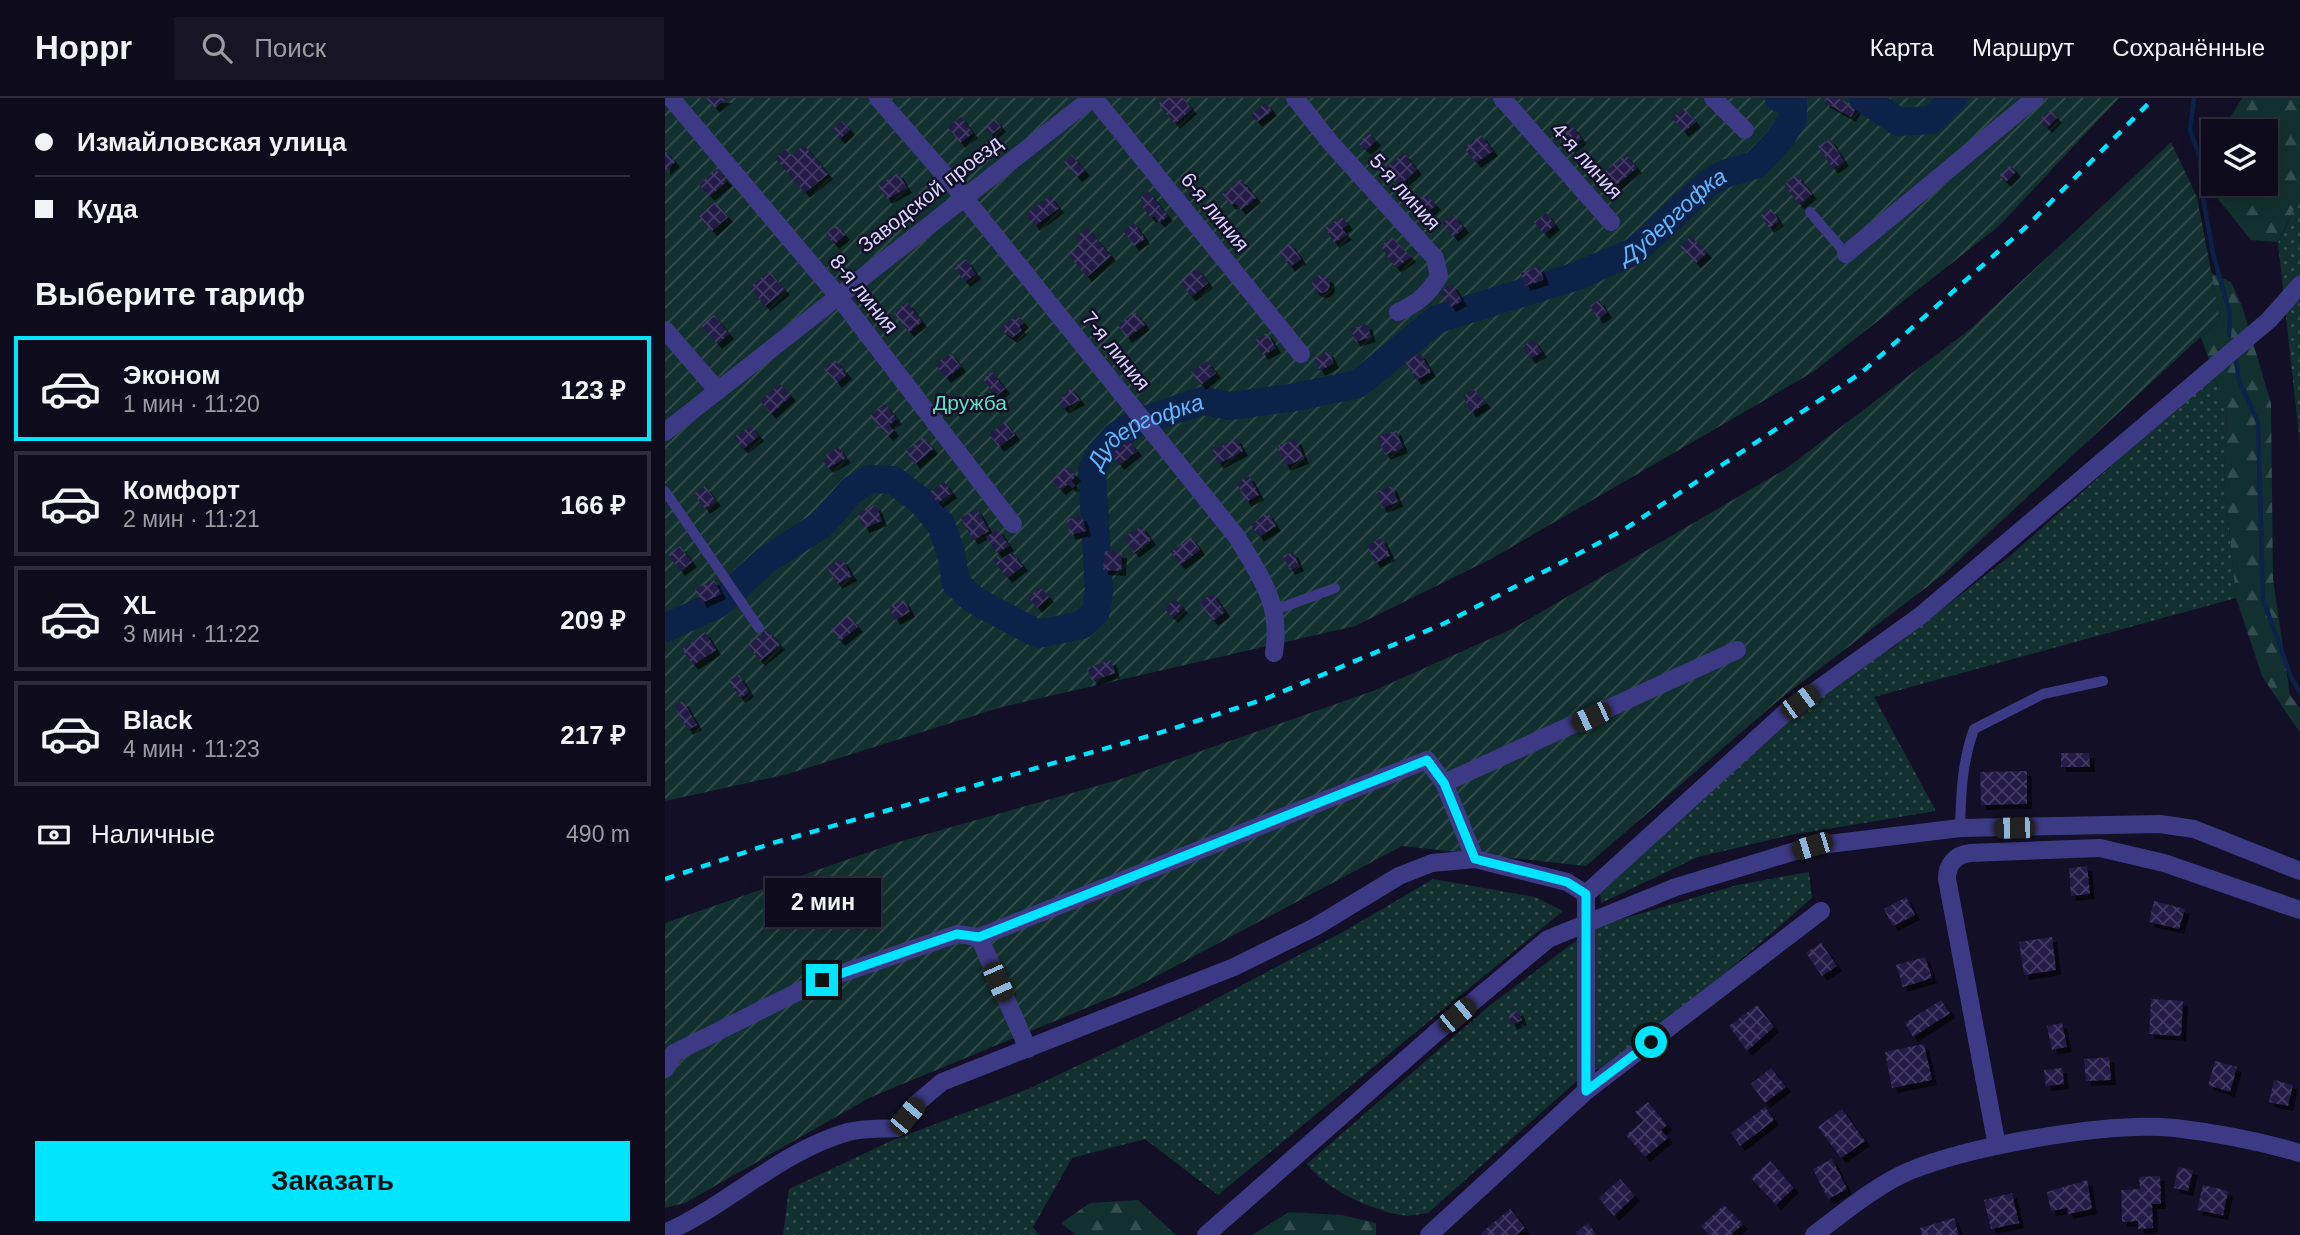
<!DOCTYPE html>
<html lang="ru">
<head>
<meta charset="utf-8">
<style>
	body { margin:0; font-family:Helvetica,sans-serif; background:#171425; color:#f1f3f6; height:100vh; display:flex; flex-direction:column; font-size:26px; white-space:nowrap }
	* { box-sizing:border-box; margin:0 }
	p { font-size:23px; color:#9b9ba3 }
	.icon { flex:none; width:38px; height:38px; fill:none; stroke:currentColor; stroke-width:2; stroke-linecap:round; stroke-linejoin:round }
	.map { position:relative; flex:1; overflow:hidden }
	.sheet { display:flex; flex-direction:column; background:#0e0b1c; width:665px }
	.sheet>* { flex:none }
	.hud { display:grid; align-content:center; height:154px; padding:0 35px; background:#0e0b1c }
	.tools { position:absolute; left:1536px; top:21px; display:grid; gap:14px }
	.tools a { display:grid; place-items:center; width:77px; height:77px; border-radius:0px; background:#0e0b1c; box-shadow:0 4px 18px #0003,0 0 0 2px #2e2b3b; font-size:35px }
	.end { position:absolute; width:32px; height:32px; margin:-16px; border:9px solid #00e5ff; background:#111; box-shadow:0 0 0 4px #111 }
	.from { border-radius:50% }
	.bubble { position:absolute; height:49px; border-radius:0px; background:#0e0b1c; box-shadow:0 4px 18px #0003,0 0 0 2px #2e2b3b; font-size:23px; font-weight:600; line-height:49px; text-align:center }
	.car { position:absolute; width:21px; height:42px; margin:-21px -10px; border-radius:9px; box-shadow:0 0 5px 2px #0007; background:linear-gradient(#222 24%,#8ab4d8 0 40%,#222 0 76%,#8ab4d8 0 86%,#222 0) }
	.hud b { display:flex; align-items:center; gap:24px; height:66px; font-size:26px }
	.hud b+b { border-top:2px solid #2e2b3b }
	.hud i { width:18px; height:18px; background:#f1f3f6 }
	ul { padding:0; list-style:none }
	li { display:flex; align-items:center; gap:21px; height:105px; margin:0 14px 10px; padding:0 21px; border:4px solid #2e2b3b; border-radius:0px }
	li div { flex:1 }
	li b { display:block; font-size:26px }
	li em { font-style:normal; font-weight:600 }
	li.on { border-color:#00e5ff }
	li>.icon { width:63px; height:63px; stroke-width:1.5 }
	h2 { padding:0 35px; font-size:32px; line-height:84px }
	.pay { display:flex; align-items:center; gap:18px; height:77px; padding:0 35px; font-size:26px }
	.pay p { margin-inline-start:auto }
	.button { display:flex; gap:14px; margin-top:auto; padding:14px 35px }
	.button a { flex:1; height:80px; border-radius:0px; background:#00e5ff; color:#111; font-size:28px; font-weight:600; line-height:80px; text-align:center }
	header { display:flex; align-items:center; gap:42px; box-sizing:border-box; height:98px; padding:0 35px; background:#0e0b1c; border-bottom:2px solid #2e2b3b }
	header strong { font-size:33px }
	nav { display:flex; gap:38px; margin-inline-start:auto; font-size:24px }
	.search { width:490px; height:63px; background:#171425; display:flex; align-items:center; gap:18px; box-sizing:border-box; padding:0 24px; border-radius:0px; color:#9b9ba3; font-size:26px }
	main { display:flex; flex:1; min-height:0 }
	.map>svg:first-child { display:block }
	.grass { fill:url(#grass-dots) }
	.forest { fill:url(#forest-firs) }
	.garden { fill:url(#garden-furrows) }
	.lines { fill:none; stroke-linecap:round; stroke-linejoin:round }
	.stream { stroke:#0c2248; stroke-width:4.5 }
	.river { stroke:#0c2248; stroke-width:28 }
	.building { fill:url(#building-cross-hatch); filter:url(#shadow) }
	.lane { stroke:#3d3a85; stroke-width:10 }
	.street { stroke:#3d3a85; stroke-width:18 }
	.rail { stroke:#00e5ff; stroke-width:4.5; stroke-dasharray:10 9; stroke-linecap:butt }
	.route { stroke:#00e5ff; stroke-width:9 }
	.labels { text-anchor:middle; stroke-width:5; stroke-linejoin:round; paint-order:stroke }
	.street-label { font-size:21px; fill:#d9d4ff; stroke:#130f26 }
	.park-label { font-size:21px; fill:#5fe0c0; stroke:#130f26 }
	.water-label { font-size:23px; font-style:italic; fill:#62b6ff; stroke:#130f26 }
</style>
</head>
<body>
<header>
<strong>Hoppr</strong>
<div class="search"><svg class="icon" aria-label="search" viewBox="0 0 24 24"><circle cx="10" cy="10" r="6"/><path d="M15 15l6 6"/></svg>Поиск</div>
<nav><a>Карта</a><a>Маршрут</a><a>Сохранённые</a></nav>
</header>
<main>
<section class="sheet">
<div class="hud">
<b><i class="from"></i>Измайловская улица</b>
<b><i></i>Куда</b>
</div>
<h2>Выберите тариф</h2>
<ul>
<li class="on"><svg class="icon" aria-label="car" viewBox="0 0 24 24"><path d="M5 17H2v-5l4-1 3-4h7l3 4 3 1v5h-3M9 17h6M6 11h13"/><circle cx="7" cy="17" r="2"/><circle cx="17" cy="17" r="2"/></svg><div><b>Эконом</b><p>1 мин · 11:20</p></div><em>123 ₽</em></li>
<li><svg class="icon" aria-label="car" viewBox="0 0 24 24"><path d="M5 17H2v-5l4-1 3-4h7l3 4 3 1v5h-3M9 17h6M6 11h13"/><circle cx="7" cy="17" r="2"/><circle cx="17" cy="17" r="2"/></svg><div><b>Комфорт</b><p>2 мин · 11:21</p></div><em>166 ₽</em></li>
<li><svg class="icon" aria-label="car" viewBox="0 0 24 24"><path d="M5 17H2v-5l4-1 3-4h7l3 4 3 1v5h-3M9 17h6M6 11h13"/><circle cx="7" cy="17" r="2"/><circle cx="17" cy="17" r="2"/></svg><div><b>XL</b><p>3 мин · 11:22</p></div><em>209 ₽</em></li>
<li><svg class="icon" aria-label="car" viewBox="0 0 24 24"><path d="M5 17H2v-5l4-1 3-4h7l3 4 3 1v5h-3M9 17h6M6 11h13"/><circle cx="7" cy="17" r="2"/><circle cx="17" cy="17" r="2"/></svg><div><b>Black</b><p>4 мин · 11:23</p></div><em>217 ₽</em></li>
</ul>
<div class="pay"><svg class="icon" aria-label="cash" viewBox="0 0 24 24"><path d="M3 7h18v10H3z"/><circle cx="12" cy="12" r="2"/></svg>Наличные<p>490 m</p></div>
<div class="button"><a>Заказать</a></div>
</section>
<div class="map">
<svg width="1635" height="1137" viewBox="0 0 1635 1137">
	<defs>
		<pattern id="grass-dots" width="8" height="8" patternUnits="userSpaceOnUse" patternTransform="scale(1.75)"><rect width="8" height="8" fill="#12302f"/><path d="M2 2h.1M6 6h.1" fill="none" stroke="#344d4e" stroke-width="1.8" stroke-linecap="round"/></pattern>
		<pattern id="forest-firs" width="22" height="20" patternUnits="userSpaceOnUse" patternTransform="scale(1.75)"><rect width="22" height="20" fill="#12302f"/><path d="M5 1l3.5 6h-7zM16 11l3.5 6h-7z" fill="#344d4e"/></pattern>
		<pattern id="garden-furrows" width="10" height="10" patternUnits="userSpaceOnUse" patternTransform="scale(1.75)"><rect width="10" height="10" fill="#12302f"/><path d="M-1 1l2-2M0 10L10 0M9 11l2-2" fill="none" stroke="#344d4e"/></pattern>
		<pattern id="building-cross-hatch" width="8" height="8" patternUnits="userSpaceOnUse" patternTransform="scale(1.75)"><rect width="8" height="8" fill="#241b47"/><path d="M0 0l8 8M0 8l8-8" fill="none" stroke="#433b63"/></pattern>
		<filter id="shadow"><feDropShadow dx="5" dy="5" stdDeviation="0" flood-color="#0009"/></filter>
	</defs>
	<rect width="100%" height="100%" fill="#130f26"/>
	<g class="grass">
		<path d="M1635,99V347L1613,145Z"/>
		<path d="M1549,277L1562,315L1559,381L1571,500L1209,599L1271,713L1126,737L1033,759L936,805L935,792L1132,615L1193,570L1227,550L1345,458Z"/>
		<path d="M1144,774L1147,800L1058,877L943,969L930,972V829L1072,787Z"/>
		<path d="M768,781L870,799L898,813L553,1097L480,1041L407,1060L368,1129L374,1137H118L124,1091L228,1042L363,991L522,916L678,834Z"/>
		<path d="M912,842L913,982L763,1115C755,1116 744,1119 736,1117C705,1112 661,1091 642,1066L824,908Z"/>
	</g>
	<g class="forest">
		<path d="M1577,0H1635V99L1613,144L1586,142L1553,101L1540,60L1549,46V86H1601V33H1557Z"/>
		<path d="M1546,175L1566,184L1577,208L1606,305L1608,481L1625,597L1635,610V635L1597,578L1571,500L1559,381L1562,315L1536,239L1555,221Z"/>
		<path d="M473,1102L511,1137H411L396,1125L425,1105Z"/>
		<path d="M624,1114L677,1117L711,1125V1137H587Z"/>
	</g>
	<g class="garden">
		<path d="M0,0H1454L1334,128L1148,274L826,461L690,528L337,609L123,676L0,703Z"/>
		<path d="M1506,44L1532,99L1555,221L1280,475L1115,601L921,768L737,748L467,891L204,1000L20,1105L0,1110V825L230,745L453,682L708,593L847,531L1119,372L1304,232Z"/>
	</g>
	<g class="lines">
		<g class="stream">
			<path d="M1529,0L1525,32L1535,60L1537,94L1548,155L1565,216L1564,238"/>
			<path d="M1571,262L1574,283L1593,324L1598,501L1626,579L1635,595"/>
		</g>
		<g class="river">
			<path d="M1198,0L1234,24L1267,22L1289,0"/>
			<path id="s1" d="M0,530L53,506L101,462L156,427L187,392L205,381L228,382L256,403L276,426L286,455L291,485L309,502L373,536L417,527L431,514L434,493L427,373L435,356L450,339L471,325L537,303L566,308L631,299L693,286L772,221L912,178L970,153L1042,86L1059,76L1090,67L1115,41L1128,21V4L1114,0"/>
		</g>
	</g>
	<g class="building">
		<path d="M41,0H62L50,10Z"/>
		<path d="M500,0H518L527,11L510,26L493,6Z"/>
		<path d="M1161,0H1173L1191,10L1186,19L1159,4Z"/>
		<path d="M601,5L607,13L592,24L587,18L589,14Z"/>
		<path d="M1019,10L1031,24L1019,34L1007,20Z"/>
		<path d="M1385,12L1392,20L1382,30L1374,22Z"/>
		<path d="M296,19L308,35L295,45L283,29Z"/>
		<path d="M330,21L336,29L326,37L319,29Z"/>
		<path d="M177,23L185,32L175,41L167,32Z"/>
		<path d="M905,26L917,41L905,50L893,35Z"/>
		<path d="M704,35L711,43L701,52L693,45Z"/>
		<path d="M816,37L828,53L811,65L799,50Z"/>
		<path d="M1165,41L1179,63L1168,71L1153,48Z"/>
		<path d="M139,47L163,76L140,95L110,60L121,51L127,57Z"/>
		<path d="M0,52L10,64L0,73Z"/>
		<path d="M739,55L752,72L733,88L719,71Z"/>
		<path d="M407,57L420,73L412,79L399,64Z"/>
		<path d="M961,57L972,70L950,88L939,74Z"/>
		<path d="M1345,67L1351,74L1341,84L1334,77Z"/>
		<path d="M51,71L62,83L45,98L34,87Z"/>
		<path d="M233,75L242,90L222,101L213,87Z"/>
		<path d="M1132,77L1147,96L1134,106L1119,87Z"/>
		<path d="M576,81L591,100L576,112L570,105L566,107L557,96Z"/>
		<path d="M483,93L503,118L495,125L489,118L486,120L476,107L479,105L475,100Z"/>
		<path d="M762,97L771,107L755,121L743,107L752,99L755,103Z"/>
		<path d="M385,98L394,110L370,128L361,116Z"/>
		<path d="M50,104L63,119L47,133L34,118Z"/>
		<path d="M1106,111L1114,123L1104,130L1096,117Z"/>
		<path d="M881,115L890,127L879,136L869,124Z"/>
		<path d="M789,117L799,130L788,139L778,125Z"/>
		<path d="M677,119L683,127L677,131L682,137L669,145L660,130Z"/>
		<path d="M469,125L480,141L469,148L458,133Z"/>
		<path d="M172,127L180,137L169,146L161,136Z"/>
		<path d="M422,130L446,158L422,179L403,156L416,146L410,139Z"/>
		<path d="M1026,138L1042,155L1031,165L1015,149Z"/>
		<path d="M727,139L746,159L731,170L718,152L717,147Z"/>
		<path d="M625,145L636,161L625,169L614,153Z"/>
		<path d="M301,161L311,176L300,184L289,169Z"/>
		<path d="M874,168L879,182L860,188L856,175Z"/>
		<path d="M532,170L543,185L526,199L515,183Z"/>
		<path d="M104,173L120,192L100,208L85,189Z"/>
		<circle cx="656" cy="186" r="9"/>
		<path d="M787,186L797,203L786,209L776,193Z"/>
		<path d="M934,202L942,215L933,221L925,208Z"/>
		<path d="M242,204L257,224L244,234L229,215Z"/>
		<path d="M470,214L480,227L462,240L453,227Z"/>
		<path d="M49,217L64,236L52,246L36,227Z"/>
		<path d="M352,217L359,225L354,229L357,232L347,240L335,231Z"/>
		<path d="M702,226L706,239L690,244L686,231Z"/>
		<path d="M602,235L611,250L598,257L589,242Z"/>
		<path d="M868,241L877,254L866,261L857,249Z"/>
		<path d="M663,253L669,265L655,273L649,261Z"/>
		<path d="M286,255L296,269L281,280L270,266Z"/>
		<path d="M755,255L766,274L751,282L740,263Z"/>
		<path d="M170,262L182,276L172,285L159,271Z"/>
		<path d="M542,263L551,275L536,287L526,274Z"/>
		<path d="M327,274L340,291L331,298L318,281Z"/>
		<path d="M115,286L126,298L106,316L95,303Z"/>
		<path d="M406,290L415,302L398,311L393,303Z"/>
		<path d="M809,291L821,305L806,315L798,298Z"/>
		<path d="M220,306L232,321L224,327L229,333L223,338L205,318Z"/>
		<path d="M340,324L350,337L334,349L324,336Z"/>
		<path d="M86,328L94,338L78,351L69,339Z"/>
		<path d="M731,332L738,350L720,357L713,339Z"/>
		<path d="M258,339L268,351L250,366L241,353Z"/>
		<path d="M571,340L578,353L553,366L547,353L550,352L548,346L553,350Z"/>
		<path d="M631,341L639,361L620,368L612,348Z"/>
		<path d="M464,343L472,353L454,367L446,356Z"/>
		<path d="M173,349L181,360L163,370L158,363L162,359L161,357Z"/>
		<path d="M401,368L411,378L406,383L410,387L407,390L403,386L396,392L386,382Z"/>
		<path d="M584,378L594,397L581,404L572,385Z"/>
		<path d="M279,384L287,395L273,405L265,394Z"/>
		<path d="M40,388L51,403L40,411L29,396Z"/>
		<path d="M727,388L733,404L717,410L711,394Z"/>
		<path d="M211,407L217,423L199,430L193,414Z"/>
		<path d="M312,411L324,433L308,442L296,420Z"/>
		<path d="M603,415L611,428L594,439L586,426Z"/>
		<path d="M417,418L421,433L405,437L401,422Z"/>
		<path d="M476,428L486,442L469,455L458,440Z"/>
		<path d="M333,431L344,448L332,455L321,439Z"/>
		<path d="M526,439L535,452L515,467L506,454Z"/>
		<path d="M717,440L725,458L710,465L702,447Z"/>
		<path d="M15,448L27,464L15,473L3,456Z"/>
		<path d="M440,453L457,455L456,473L438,472Z"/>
		<path d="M347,454L358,468L342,480L328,462L333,458L336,462Z"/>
		<path d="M628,454L634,468L625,472L618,458Z"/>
		<path d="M177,461L187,478L172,486L162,469Z"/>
		<path d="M49,482L56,496L37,505L30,491Z"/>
		<path d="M375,489L384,499L372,510L363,499Z"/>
		<path d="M547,495L560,514L548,523L534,505Z"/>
		<path d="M510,501L518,510L508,520L499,510Z"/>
		<path d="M239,502L245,514L230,522L224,509Z"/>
		<path d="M183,517L193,529L175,543L166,531Z"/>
		<path d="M102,531L115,547L95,563L83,548Z"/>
		<path d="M40,534L51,552L28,567L17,551Z"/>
		<path d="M446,562L450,575L427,583L422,570Z"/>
		<path d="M74,577L84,594L75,600L64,583Z"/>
		<path d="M18,603L32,627L23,632L9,608Z"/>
		<path d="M1396,655H1424L1425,669H1396Z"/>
		<path d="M1362,673V706L1316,707L1315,674Z"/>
		<path d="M1422,768L1425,796L1406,798L1404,770Z"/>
		<path d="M1241,799L1250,817L1228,828L1219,811Z"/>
		<path d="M1489,803L1520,811L1514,831L1484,824Z"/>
		<path d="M1387,839L1391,872L1359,877L1354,844Z"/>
		<path d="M1156,845L1172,868L1157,878L1141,855Z"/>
		<path d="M1260,859L1267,880L1238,889L1231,867Z"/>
		<path d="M1486,901L1518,903L1516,938L1484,936Z"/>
		<path d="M1276,902L1285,915L1248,939L1240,925Z"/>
		<path d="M1092,907L1109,929L1082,953L1064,928Z"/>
		<path d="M853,912L857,922L847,927L843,917Z"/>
		<path d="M1397,925L1402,949L1387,952L1382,928Z"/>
		<path d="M1259,946L1267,982L1227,990L1220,954Z"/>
		<path d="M1444,959L1446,982L1421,983L1419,961Z"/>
		<path d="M1550,963L1572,969L1565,994L1543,987Z"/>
		<path d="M1106,970L1121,989L1100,1005L1086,986Z"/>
		<path d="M1397,970L1399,986L1381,988L1379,972Z"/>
		<path d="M1609,982L1628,987L1623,1008L1604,1004Z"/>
		<path d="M983,1004L1002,1027L996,1032L1003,1040L980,1059L961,1037L978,1023L970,1014Z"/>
		<path d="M1100,1009L1109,1022L1075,1048L1066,1035Z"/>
		<path d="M1177,1011L1200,1043L1176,1060L1153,1029Z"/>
		<path d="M1167,1061L1182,1091L1163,1101L1148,1071Z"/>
		<path d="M1105,1063L1129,1090L1111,1107L1086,1080Z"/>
		<path d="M1513,1069L1528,1072L1523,1093L1509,1090Z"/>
		<path d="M1495,1078L1496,1106H1487L1488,1130L1473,1131V1123L1457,1124L1456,1092L1475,1091L1474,1079Z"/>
		<path d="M955,1081L970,1098L949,1118L934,1100Z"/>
		<path d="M1422,1082L1427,1111L1403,1116L1402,1110L1386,1113L1382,1094Z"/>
		<path d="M1538,1087L1563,1093L1558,1117L1532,1112Z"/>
		<path d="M1347,1095L1354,1125L1326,1131L1319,1102Z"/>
		<path d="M1059,1107L1078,1126L1066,1137H1044L1036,1128Z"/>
		<path d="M845,1111L860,1130L851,1137H817L816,1135Z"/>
		<path d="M1289,1120L1294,1137H1257L1255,1130Z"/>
		<path d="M923,1125L932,1137H914L911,1134Z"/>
	</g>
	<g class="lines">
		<g class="lane">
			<path d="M1145,114L1181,156"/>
			<path d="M0,393L94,530"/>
			<path d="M610,512L670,490"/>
			<path d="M1295,730C1296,695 1297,664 1309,631L1378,596L1438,583"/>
		</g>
		<g class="street">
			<path d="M6,0L173,198L348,426"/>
			<path d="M213,0L298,98L572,439C596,480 617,506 609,555"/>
			<path d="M429,0L636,256"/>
			<path d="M630,0L665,44L770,160L774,178C763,197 753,205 733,214"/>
			<path d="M837,0L946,124"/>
			<path d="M1048,0L1080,32"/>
			<path d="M1181,156L1370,0"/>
			<path d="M0,232L53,293"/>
			<path d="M0,334L427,0"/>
			<path d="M779,685L1072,552"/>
			<path d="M921,796L1121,614L1255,518L1604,222L1635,187"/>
			<path d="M314,839L363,951"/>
			<path d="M0,971L9,955L157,882L292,836L314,839L762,662L779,685L810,761"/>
			<path d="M921,993V796"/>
			<path d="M1332,1048L1282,781C1282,766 1290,757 1305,755L1435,750L1499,765L1635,812"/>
			<path d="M0,1135C63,1107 116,1053 183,1034C198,1030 216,1031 232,1030L251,1006L277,984L569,869L650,829L734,778L767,765L810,761L902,784L921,796"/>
			<path d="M541,1137L774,932L883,841L1011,789L1147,748L1295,730L1495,726L1529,731L1635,773"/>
			<path d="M764,1137L921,993L1156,813"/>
			<path d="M1149,1137C1178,1115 1209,1089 1242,1074C1304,1048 1443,1023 1510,1030C1552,1035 1594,1043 1635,1055"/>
		</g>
		<path class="rail" d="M0,781L108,745L491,636L600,601L778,526L913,456L960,431L1196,275L1361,129L1489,0"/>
	</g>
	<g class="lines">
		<path class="route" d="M157,882L292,836L314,839L762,662L779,685L810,761L902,784L921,796V993L986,944"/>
	</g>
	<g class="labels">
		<g class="street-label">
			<text transform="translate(922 63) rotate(48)" y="7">4-я линия</text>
			<text transform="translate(740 94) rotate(48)" y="7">5-я линия</text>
			<text transform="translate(265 96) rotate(-38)" y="7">Заводской проезд</text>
			<text transform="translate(550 114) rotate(51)" y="7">6-я линия</text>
			<text transform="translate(199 196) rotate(51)" y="7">8-я линия</text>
			<text transform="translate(451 253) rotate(51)" y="7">7-я линия</text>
		</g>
		<g class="park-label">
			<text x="305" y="312">Дружба</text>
		</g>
		<g class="water-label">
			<text dy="8" stroke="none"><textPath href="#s1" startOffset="1367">Дудергофка</textPath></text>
			<text dy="8" stroke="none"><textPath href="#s1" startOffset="779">Дудергофка</textPath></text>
		</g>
	</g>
</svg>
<div class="tools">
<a><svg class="icon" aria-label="layers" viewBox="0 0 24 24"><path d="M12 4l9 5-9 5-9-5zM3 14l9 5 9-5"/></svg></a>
</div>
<i class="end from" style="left:986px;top:944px"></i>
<i class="end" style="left:157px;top:882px"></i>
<div class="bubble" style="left:100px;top:780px;width:116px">2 мин</div>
<i class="car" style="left:1135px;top:604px;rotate:54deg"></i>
<i class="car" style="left:926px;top:619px;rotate:245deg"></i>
<i class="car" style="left:1349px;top:730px;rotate:269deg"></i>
<i class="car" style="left:1147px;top:748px;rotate:253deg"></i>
<i class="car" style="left:333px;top:884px;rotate:156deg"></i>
<i class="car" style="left:792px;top:917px;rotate:50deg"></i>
<i class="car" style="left:242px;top:1018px;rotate:40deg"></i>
</div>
</main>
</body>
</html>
